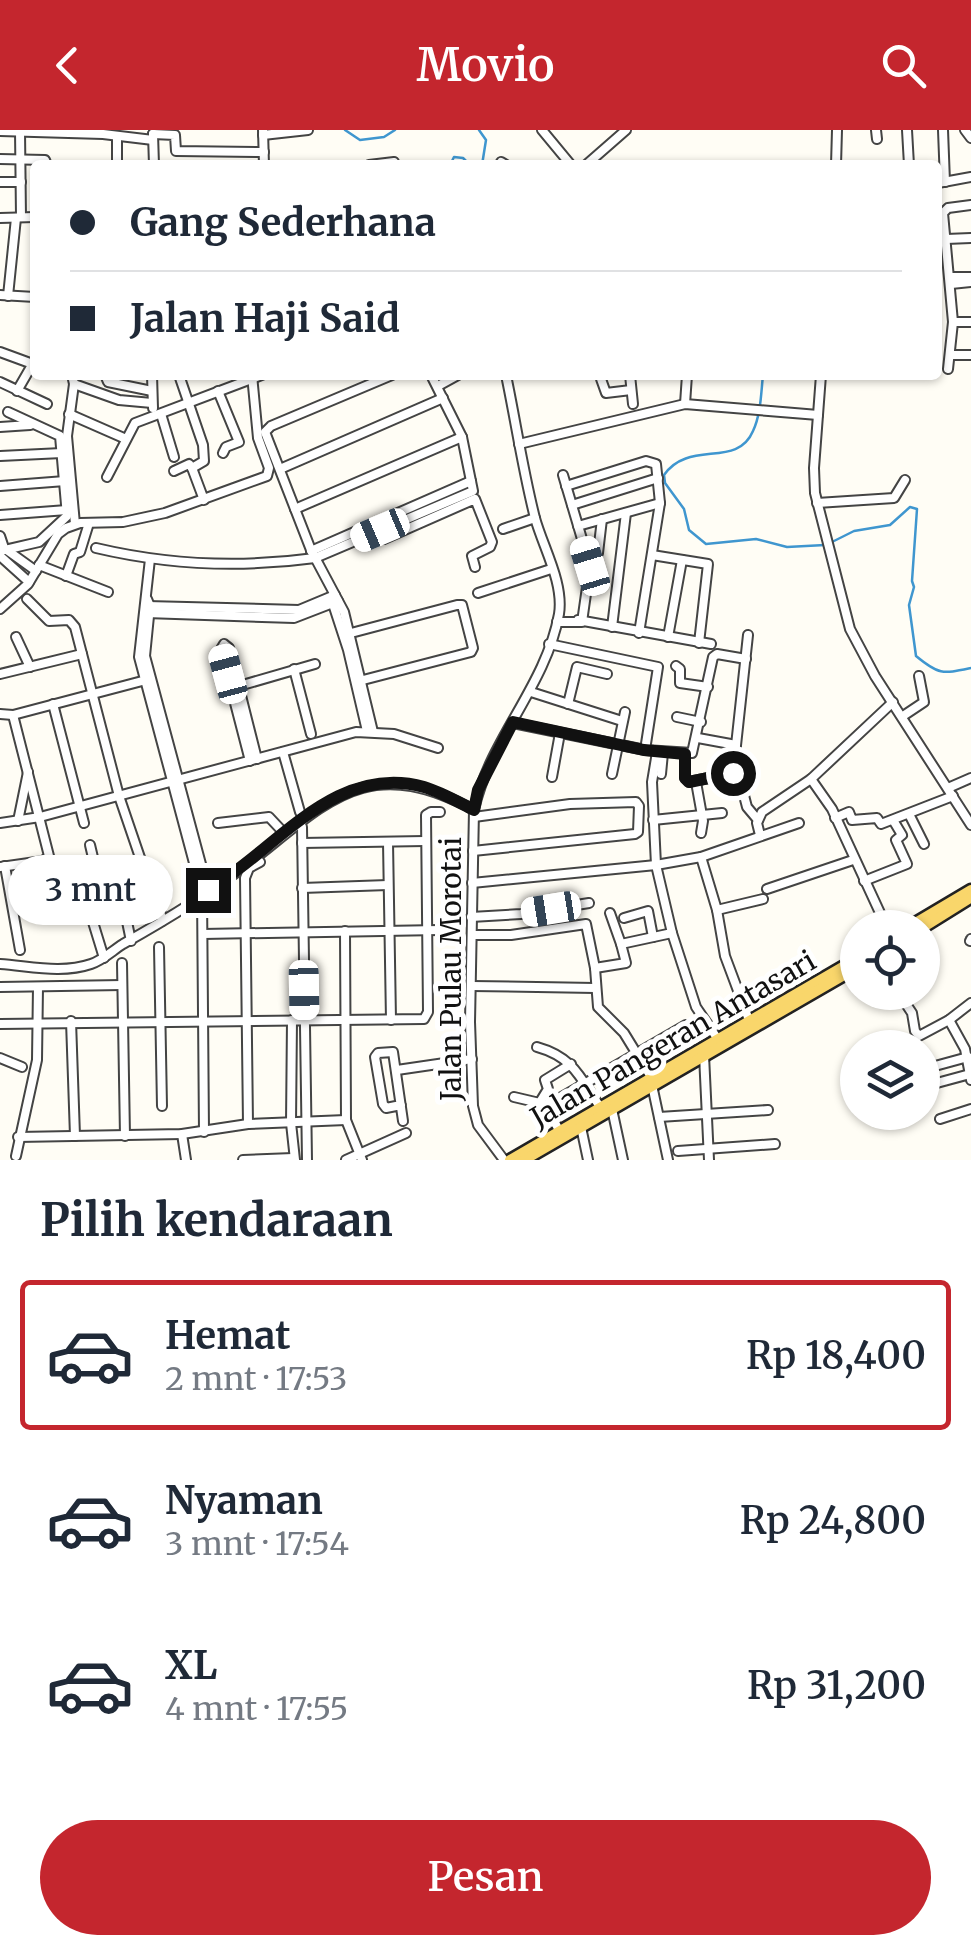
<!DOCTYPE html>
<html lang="id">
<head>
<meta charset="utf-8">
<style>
	body { margin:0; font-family:Merriweather,serif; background:#f2f2f3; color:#1f2937; height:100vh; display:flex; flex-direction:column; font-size:38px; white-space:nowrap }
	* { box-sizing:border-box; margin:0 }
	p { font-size:32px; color:#747a83 }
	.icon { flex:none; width:55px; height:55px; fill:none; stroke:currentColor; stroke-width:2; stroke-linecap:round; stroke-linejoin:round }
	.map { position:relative; height:1030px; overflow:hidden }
	.side { display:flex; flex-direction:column; background:#fff; flex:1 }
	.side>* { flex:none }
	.top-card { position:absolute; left:30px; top:30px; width:912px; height:220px; border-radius:10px; box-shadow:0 2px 8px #0004; display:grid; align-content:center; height:220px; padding:0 40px; background:#fff }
	.fabs { position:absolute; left:840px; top:780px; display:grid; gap:20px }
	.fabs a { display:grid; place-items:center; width:100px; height:100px; border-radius:50%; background:#fff; box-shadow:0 2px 8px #0004; font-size:50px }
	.end { position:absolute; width:45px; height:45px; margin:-22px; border:12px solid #111; background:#fff; box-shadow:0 0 0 5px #fff }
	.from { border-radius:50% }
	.bubble { position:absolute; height:70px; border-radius:35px; background:#fff; box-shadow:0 2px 8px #0004; font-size:32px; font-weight:600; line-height:70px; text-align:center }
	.car { position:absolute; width:30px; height:60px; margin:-30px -15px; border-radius:12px; box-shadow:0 0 8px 2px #0007; background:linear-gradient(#fff 24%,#345 0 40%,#fff 0 76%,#345 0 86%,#fff 0) }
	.top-card b { display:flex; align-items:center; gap:35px; height:95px; font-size:38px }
	.top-card b+b { border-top:2px solid #e0e1e3 }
	.top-card i { width:25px; height:25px; background:#1f2937 }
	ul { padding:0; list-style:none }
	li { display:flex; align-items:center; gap:30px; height:150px; margin:0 20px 15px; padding:0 20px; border:5px solid transparent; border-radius:10px }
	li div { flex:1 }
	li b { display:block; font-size:38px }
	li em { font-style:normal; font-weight:600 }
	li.active { border-color:#c4262e }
	li>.icon { width:90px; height:90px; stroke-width:1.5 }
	h2 { padding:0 40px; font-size:45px; line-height:120px }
	.action { display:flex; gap:20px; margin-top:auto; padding:20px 40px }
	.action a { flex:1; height:115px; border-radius:60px; background:#c4262e; color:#fff; font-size:40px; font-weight:600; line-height:115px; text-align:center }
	header { display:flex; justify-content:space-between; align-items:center; height:130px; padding:0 40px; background:#c4262e; color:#fff; font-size:45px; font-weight:600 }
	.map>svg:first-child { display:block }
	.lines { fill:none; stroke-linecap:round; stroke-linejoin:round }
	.stream { stroke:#3f96cf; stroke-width:2.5 }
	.minor-casing { stroke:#444; stroke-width:12 }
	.major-casing { stroke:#222; stroke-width:15 }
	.minor { stroke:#fff; stroke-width:8 }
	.major { stroke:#f9d66b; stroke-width:10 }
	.route { stroke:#111; stroke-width:12 }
	.labels { text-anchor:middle; stroke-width:10; stroke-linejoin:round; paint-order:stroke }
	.street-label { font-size:28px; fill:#111; stroke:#fff }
</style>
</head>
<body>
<header><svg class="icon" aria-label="back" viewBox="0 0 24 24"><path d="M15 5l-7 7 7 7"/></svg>Movio<svg class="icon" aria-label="search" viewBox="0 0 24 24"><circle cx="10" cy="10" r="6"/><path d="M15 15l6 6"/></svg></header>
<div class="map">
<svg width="971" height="1030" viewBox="0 0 971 1030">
	<rect width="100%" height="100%" fill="#fffdf5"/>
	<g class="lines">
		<g class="stream">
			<path d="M345,0L360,10L384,7L395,0"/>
			<path d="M479,0L486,10L482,35"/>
			<path d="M450,35L454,27L463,28L470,35"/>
			<path d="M763,245C761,263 761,284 753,301C737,339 689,309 664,345L665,353L684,379L689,400L706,414L756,409L787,417L825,415"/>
			<path d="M832,412L854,401L890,395L910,377L917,379L912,451L914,457L909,475L916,526C939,545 942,544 971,538"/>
		</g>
		<defs>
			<g id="minor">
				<path d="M263,0L264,35"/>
				<path d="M542,0L571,35"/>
				<path d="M876,0L877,9"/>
				<path d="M907,0L909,35"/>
				<path d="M943,0L945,52"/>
				<path d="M965,0L971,8"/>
				<path d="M0,1L103,4L153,10"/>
				<path d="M20,1L21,87"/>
				<path d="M153,4L175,5L176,21L264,22"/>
				<path d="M153,4L154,35"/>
				<path d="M263,5L308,0"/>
				<path d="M0,29L45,30L47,35"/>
				<path d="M501,32L506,35"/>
				<path d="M117,35V8"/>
				<path d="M369,35L394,32"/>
				<path d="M586,35L626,0"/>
				<path d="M836,35L837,0"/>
				<path d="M0,52H21"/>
				<path d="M938,53L971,47"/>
				<path d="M0,88L35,87"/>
				<path d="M946,109L971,108"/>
				<path d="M950,147H971"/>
				<path d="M951,154L971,152"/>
				<path d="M0,165L35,167"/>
				<path d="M8,166L16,88"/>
				<path d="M953,192H971"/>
				<path d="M0,222L30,233"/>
				<path d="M950,225H971"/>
				<path d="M948,239L953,192L943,83L948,78L971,75"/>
				<path d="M72,245L74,254L67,306L75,394"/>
				<path d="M105,245L108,252L152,261"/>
				<path d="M152,245L153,278"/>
				<path d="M630,245L633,274"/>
				<path d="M821,245L814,338L815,363L850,499L875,546L971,695"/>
				<path d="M601,249L606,263L631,260"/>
				<path d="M0,252L47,274"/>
				<path d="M74,254L119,270L152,273"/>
				<path d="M438,256L458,245"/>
				<path d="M17,261L32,235L35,236"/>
				<path d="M218,261L239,312L226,317L223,323"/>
				<path d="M685,274L687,245"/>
				<path d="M69,284L126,309"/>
				<path d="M161,284L174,327"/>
				<path d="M0,297L30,295"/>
				<path d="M519,314L685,274L818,285"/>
				<path d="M0,326L62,323"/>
				<path d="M192,338L204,370"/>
				<path d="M280,339L443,268"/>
				<path d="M174,341L189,334L192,338L204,331L203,315L179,245"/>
				<path d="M107,347L135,293L262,245"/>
				<path d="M0,356L65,351"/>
				<path d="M566,356L646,331L656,334L660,373L639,503"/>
				<path d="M817,373L894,368L905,350"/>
				<path d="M572,375L658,348"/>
				<path d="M295,379L462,307"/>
				<path d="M0,385L67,380"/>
				<path d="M578,396L660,373"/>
				<path d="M503,399L535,388"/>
				<path d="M380,400L384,409L475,369L492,412L490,417L472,426L475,437"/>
				<path d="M0,406L4,418L36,441"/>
				<path d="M96,418C168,435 242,438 315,428L473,361L462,307L431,245"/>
				<path d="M0,421L39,412L67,386L60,306L8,282"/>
				<path d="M311,421L471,351"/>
				<path d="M652,425L708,434L699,513"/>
				<path d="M0,426L29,452"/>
				<path d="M150,429L139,527L202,763L204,1002"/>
				<path d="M39,435L108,462"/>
				<path d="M590,436L598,423L602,389"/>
				<path d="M66,446L74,424L80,422L89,393"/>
				<path d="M478,463L551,439"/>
				<path d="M27,469L49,491L69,490L75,497L119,666L148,751"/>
				<path d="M147,469L150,476L145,526L208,760"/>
				<path d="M332,471L348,520L367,601"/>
				<path d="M147,476L299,480L335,465"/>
				<path d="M0,479L28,454L58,404L66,398L80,393L123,392L165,383L267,346L269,338L258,308L252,245"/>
				<path d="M146,483L294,488L338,471"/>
				<path d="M578,490L711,514"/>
				<path d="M557,492H582L590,436L563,345"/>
				<path d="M612,497L626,383"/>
				<path d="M351,503L457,475H462L473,518L471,522L363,550"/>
				<path d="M16,507L30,537"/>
				<path d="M668,507L682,430"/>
				<path d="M549,514L658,537L645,620"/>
				<path d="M676,536L680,539V553L708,557"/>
				<path d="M294,539L311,604"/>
				<path d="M0,544L82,524"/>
				<path d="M239,556L315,534"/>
				<path d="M531,562L622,591"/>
				<path d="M53,574L84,693"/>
				<path d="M568,574L577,537L607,544"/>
				<path d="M0,584L13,585L146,550"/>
				<path d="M903,586L924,572L919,546"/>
				<path d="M677,587L701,592"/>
				<path d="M513,593L645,620L692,623L713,527L717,524L746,529"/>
				<path d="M373,602L344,482L311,420L265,302L271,296L392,245"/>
				<path d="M698,608L736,615"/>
				<path d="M283,622L300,682"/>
				<path d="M657,622L652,652L656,735L672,803L696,877L717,908"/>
				<path d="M685,624V648L689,652L733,643L748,505"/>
				<path d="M250,631L221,519L224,514L229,518L257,629"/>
				<path d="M612,644L625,582"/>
				<path d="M661,644L663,623"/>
				<path d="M552,647L560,603"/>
				<path d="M811,649L832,679L887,798"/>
				<path d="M696,652L703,691L701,703"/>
				<path d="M741,654L747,677L758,690"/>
				<path d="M948,658L971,648"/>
				<path d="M909,684L924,714"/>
				<path d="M835,688L849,682L852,690L877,688L881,694L953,666"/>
				<path d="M653,690L722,683"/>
				<path d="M18,691L28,642"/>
				<path d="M0,693L40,687L356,602L394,604L438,618"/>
				<path d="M218,693L269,687L284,703"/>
				<path d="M302,697L307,1030"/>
				<path d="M760,705L757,693L762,682L811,649L893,572"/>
				<path d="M388,712L391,890"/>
				<path d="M302,713L425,711"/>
				<path d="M90,715L100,757L118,754L120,758L131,811"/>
				<path d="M473,721L635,704L638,702L639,676L636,672L570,674L474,687"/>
				<path d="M701,727L717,780L725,826L749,890"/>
				<path d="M5,736L20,820"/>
				<path d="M0,737L43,731L49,726L13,585"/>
				<path d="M864,751L907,734L896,710L902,705L893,690"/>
				<path d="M472,753L656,735L701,727L799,693"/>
				<path d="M118,755L148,751L151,766L158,768L162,791"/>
				<path d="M100,757L88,761L85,766L104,828"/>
				<path d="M302,758L388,755"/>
				<path d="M767,759L853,730"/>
				<path d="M717,780L763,769"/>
				<path d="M610,783L621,814"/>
				<path d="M471,787L521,784L589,773"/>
				<path d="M624,788L648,781L653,807"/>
				<path d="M345,801L346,990L362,1030"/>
				<path d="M203,804L440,800"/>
				<path d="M472,805H511L586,794L595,838L598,877L624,903L651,947"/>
				<path d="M970,811L971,809"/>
				<path d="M159,817L162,976"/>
				<path d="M122,833L125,1006"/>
				<path d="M0,834C30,836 62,844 91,834C103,830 112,821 123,814C164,791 207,765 245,736C327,673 365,621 474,680"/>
				<path d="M595,838L626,833L621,814L672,803"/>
				<path d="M472,856L595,858"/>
				<path d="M0,857L122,855"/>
				<path d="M898,862L912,883L915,901L919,906L949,890L971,873"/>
				<path d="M292,890L291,993L295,1030"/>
				<path d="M949,890L965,919L971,950"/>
				<path d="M71,891L75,1006"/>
				<path d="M0,894L424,889L428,882L426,685L431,682H440"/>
				<path d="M537,917C573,927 580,947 600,977"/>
				<path d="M704,925L709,1030"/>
				<path d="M0,928L22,937"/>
				<path d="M924,939L968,927"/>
				<path d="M397,940L472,929"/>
				<path d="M652,955L668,1030"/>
				<path d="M922,957L970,944"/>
				<path d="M514,967L548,975L686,895"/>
				<path d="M540,972L548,959L545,950L571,934"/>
				<path d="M401,975L386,978L383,974L375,927L378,923L393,922L403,991"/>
				<path d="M545,975L559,1000"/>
				<path d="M612,979L623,1030"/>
				<path d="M659,987L768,980"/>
				<path d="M940,989L971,979"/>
				<path d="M248,994L245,748L249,738L260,732"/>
				<path d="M581,997L588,1030"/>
				<path d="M182,1004L186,1030"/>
				<path d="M18,1007L182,1004L248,994L346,990"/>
				<path d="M678,1021L775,1014"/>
				<path d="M16,1026L37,930L38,857"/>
				<path d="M243,1030L293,1028"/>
				<path d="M346,1030L406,1003"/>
				<path d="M504,1030L478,995L473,976L470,892L474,680C489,610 546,556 559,484C564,453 543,417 535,388C523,341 516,293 506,245"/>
			</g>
			<g id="major">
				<path d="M907,798L971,760"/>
				<path d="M922,798L970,768"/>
				<path d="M510,1030L858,828"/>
				<path d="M524,1030L858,837"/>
			</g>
		</defs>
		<use href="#minor" class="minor-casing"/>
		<use href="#major" class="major-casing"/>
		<use href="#minor" class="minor"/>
		<use href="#major" class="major"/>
	</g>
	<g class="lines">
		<path class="route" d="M208,760C275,721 335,632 424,657C441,662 458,672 474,680L478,660L513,592L644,620L685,624V648L689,652L733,643"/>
	</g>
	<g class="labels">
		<g class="street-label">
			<text transform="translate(451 839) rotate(-90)" y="10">Jalan Pulau Morotai</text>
			<text transform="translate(673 909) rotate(-30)" y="10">Jalan Pangeran Antasari</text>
		</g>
	</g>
</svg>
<div class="fabs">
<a><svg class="icon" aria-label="locate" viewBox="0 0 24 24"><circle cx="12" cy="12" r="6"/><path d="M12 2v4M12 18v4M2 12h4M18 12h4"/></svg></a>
<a><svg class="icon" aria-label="layers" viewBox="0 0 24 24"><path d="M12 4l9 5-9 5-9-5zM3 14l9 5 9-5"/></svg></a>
</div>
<i class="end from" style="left:733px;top:643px"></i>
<i class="end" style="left:208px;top:760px"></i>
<div class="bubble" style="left:8px;top:725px;width:165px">3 mnt</div>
<i class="car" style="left:380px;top:400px;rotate:247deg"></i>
<i class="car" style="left:590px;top:436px;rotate:343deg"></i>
<i class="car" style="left:228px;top:544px;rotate:345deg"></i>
<i class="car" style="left:551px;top:779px;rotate:261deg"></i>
<i class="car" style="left:304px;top:860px;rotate:179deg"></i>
<div class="top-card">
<b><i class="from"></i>Gang Sederhana</b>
<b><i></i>Jalan Haji Said</b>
</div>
</div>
<section class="side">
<h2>Pilih kendaraan</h2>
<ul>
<li class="active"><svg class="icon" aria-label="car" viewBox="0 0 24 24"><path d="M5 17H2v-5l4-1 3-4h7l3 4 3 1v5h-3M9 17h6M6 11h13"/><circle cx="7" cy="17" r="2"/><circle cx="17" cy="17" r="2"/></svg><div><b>Hemat</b><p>2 mnt · 17:53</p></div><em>Rp 18,400</em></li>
<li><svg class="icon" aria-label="car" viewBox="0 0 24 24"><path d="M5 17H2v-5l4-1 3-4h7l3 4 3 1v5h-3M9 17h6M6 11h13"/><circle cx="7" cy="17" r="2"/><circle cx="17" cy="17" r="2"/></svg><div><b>Nyaman</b><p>3 mnt · 17:54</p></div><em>Rp 24,800</em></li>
<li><svg class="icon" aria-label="car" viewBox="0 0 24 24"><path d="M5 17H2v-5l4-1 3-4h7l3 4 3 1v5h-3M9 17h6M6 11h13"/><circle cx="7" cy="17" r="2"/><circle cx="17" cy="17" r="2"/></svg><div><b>XL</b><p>4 mnt · 17:55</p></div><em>Rp 31,200</em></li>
</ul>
<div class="action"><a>Pesan</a></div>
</section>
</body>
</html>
